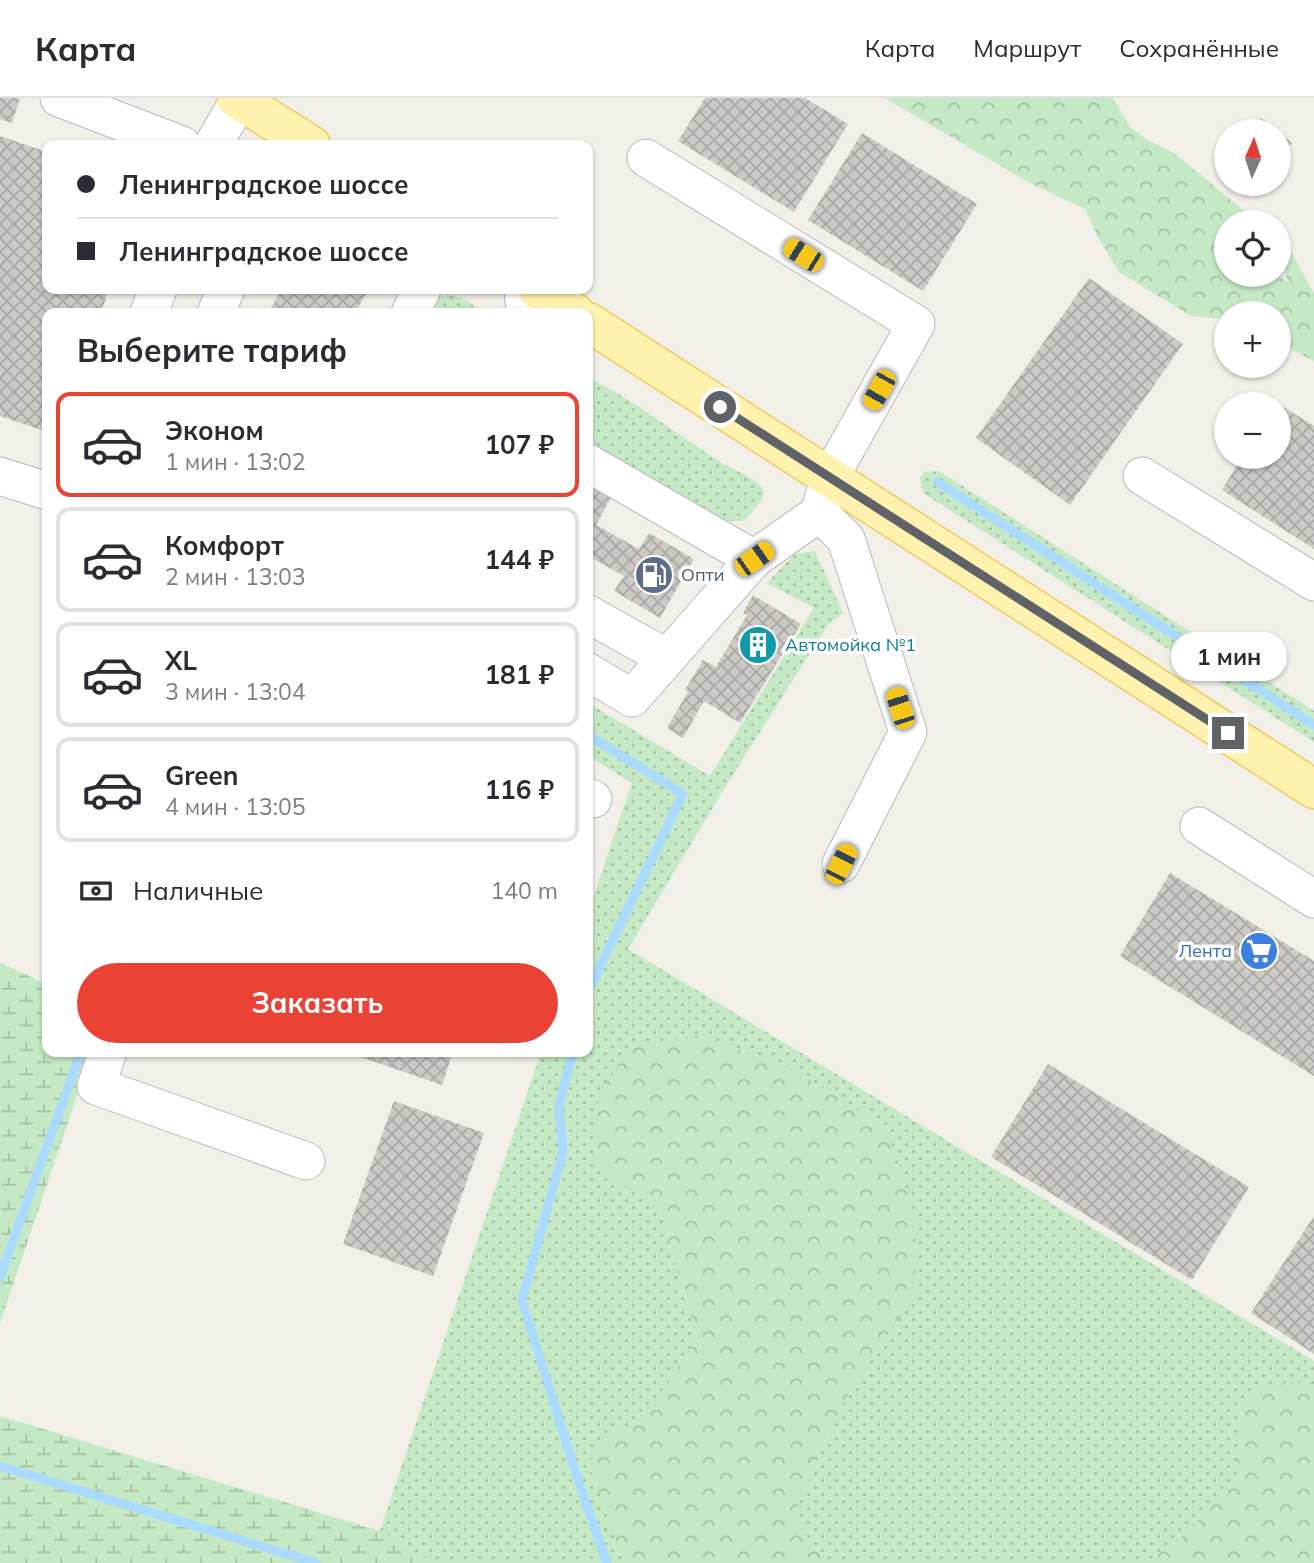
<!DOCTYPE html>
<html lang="ru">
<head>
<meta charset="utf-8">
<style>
	body { margin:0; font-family:Mulish,sans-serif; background:#f2f2f3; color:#2b2b33; height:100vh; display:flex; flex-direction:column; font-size:26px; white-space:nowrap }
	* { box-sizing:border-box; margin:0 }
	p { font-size:23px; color:#7c7c81 }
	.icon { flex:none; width:38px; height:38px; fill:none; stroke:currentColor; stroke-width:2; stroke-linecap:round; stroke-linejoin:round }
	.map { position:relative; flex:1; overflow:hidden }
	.side { position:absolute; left:42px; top:210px; width:551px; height:749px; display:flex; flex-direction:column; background:#fff; border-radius:14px; box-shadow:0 2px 5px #0004 }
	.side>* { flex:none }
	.guide { position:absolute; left:42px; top:42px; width:551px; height:154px; border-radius:14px; box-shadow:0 2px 5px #0004; display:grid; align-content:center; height:154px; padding:0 35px; background:#fff }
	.needle { width:46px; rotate:3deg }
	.controls { position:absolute; left:1214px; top:21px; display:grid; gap:14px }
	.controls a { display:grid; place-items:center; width:77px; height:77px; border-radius:50%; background:#fff; box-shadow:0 2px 5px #0004; font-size:35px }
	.end { position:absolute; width:32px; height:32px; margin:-16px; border:9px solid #5f6368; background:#fff; box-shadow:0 0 0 4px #fff }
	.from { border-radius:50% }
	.bubble { position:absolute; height:49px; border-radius:24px; background:#fff; box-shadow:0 2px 5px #0004; font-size:23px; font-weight:700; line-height:49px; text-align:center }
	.car { position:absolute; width:21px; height:42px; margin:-21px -10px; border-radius:9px; box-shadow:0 0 5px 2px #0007; background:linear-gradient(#f5c518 24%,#345 0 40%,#f5c518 0 76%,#345 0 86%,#f5c518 0) }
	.guide b { display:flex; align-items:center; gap:24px; height:66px; font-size:26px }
	.guide b+b { border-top:2px solid #e1e1e2 }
	.guide i { width:18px; height:18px; background:#2b2b33 }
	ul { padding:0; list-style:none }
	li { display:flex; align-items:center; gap:21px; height:105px; margin:0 14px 10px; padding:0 21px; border:4px solid #e1e1e2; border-radius:14px }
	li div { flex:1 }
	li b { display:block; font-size:26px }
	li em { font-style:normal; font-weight:700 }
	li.current { border-color:#ea4335 }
	li>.icon { width:63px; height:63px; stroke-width:1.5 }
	h2 { padding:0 35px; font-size:32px; line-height:84px }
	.pay { display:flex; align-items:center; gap:18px; height:77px; padding:0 35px; font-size:26px }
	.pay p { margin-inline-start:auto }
	.cta { display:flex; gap:14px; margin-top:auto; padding:14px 35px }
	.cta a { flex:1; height:80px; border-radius:42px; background:#ea4335; color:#fff; font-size:28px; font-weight:700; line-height:80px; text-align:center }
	header { display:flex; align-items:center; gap:42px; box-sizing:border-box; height:98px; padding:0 35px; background:#fff; border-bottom:2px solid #e1e1e2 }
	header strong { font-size:33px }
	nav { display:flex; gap:38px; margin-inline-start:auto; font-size:24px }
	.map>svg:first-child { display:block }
	.grass { fill:url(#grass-dots) }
	.forest { fill:url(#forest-crowns) }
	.wetland { fill:url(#wetland-marsh) }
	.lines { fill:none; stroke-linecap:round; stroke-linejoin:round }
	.stream { stroke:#aadaff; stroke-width:9 }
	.building { fill:url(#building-cross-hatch) }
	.minor-casing { stroke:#b5b8bc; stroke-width:39 }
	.major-casing { stroke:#f2c960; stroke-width:41 }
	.minor { stroke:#fff; stroke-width:37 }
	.major { stroke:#fff2af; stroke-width:38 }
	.route { stroke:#5f6368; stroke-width:9 }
	.labels { text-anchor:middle; stroke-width:7; stroke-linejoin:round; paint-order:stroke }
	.service-label { font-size:18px; fill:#4e5e75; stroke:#fff; text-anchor:start }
	.culture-label { font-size:18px; fill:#0d838f; stroke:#fff; text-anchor:start }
	.shop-label { font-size:18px; fill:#366cbe; stroke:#fff; text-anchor:end }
</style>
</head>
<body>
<header>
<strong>Карта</strong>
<nav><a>Карта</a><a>Маршрут</a><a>Сохранённые</a></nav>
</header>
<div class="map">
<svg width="1314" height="1465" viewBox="0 0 1314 1465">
	<defs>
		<pattern id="grass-dots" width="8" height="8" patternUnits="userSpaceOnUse" patternTransform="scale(1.75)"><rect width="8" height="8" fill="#c5e8c5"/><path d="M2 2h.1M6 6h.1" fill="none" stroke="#a3c0a4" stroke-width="1.8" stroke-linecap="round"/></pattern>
		<pattern id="forest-crowns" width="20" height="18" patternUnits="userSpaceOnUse" patternTransform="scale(1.75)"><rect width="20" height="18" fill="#c5e8c5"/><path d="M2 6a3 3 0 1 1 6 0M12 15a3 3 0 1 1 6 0" fill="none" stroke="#a3c0a4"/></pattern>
		<pattern id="wetland-marsh" width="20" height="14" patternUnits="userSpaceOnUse" patternTransform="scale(1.75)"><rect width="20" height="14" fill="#c5e8c5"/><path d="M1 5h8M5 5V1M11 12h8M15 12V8" fill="none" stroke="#a3c0a4"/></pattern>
		<pattern id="building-cross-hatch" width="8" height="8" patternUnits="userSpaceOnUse" patternTransform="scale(1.75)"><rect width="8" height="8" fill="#cccac5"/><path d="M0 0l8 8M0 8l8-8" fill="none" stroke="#a9a8a4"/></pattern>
	</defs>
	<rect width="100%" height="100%" fill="#f1efe8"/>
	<g class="grass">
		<path d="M447,197L463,200L485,215H422L430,201Z"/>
		<path d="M588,280C634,301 675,336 719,363C733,372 755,379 764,392L762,402L744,423H717L588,348Z"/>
		<path d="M939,373L1314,613V644L923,395L920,380L925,374Z"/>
		<path d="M815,453L843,515L827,528L722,694L628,851L1314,1263V1288L1306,1284L1241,1305L1236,1385L1181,1439L1145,1465H826L793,1418L844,1303L916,1194L784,966L696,937L630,950L593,1067L659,1109L697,1238L665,1290L629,1327L599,1345L589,1366L624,1465H433L380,1433L541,954H588V815L632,685L588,658V605L710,678L814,510L767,485L795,456Z"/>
	</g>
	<g class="forest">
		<path d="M885,0H1113L1130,29L1149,43L1174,55L1258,124H1227V177H1276L1287,183L1284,164L1289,151L1314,195V263L1279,245V215H1227V221L1191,218L1119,174L1098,139L1085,111L1028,84Z"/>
		<path d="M696,937L784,966L880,1025L899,1066L915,1119L916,1194L844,1303L793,1418L826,1465H624L589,1366L599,1345L629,1327L665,1290L697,1238L659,1109L593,1068L599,996L630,950Z"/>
		<path d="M1306,1284L1314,1288V1465H1145L1181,1439L1236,1385L1241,1305L1268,1286Z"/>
	</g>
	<g class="wetland">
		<path d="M0,865L47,886V954H92L0,1225Z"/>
		<path d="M0,1318L380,1433L433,1465H0Z"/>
	</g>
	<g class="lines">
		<g class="stream">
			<path d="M937,384L1314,627"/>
			<path d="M588,637L683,696L588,894"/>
			<path d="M573,954L559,1008L563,1054L522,1202L579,1385L607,1465"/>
			<path d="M0,1179L81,954"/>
			<path d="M0,1368L316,1465"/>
		</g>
	</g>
	<g class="building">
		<path d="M0,0H20L12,25L0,21Z"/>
		<path d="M705,0H805L848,26L794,114L678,43Z"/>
		<path d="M1261,20L1277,33H1249Z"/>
		<path d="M862,35L977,106L923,193L808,122Z"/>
		<path d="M1279,35L1292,45L1279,60Z"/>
		<path d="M0,38L47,54V191H109L101,215H47V334L0,318Z"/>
		<path d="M1089,180L1183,246L1070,407L976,340Z"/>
		<path d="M282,191H369L355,215H268Z"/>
		<path d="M1279,306L1314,328V451L1222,392L1242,359H1279Z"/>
		<path d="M588,379L614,394L596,427L639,451L649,435L694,461L660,520L614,493L624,478L588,458Z"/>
		<path d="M753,497L801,526L740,625L704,603L683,640L667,630L688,594L685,592L703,562L716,569L747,517L743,515Z"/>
		<path d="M1170,775L1314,863V978L1120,858Z"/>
		<path d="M346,954H453L442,987Z"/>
		<path d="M1048,966L1249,1089L1192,1182L991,1059Z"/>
		<path d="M394,1003L484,1035L433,1178L343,1146Z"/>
		<path d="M1314,1118V1256L1251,1215Z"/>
	</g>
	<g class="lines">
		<defs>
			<g id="minor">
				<path d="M59,0L182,47"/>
				<path d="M213,47L239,2"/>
				<path d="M523,191L525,215"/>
				<path d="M149,215L158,191"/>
				<path d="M216,215L226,191"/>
				<path d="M410,215L422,191"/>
				<path d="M588,365L754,461"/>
				<path d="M0,378L47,393"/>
				<path d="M1142,378L1314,484"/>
				<path d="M819,415L846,441L908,634L841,766"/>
				<path d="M588,516L667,560"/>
				<path d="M588,574L632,600L754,461L819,415L830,379L916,226L646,60"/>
				<path d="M588,699L593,701"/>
				<path d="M1199,728L1314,801"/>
				<path d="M108,954L96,988L306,1063"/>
			</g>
			<g id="major">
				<path d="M236,0L311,47"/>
				<path d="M537,191L575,215"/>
				<path d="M588,224L1314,691"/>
			</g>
		</defs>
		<use href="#minor" class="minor-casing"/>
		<use href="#major" class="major-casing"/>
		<use href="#minor" class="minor"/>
		<use href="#major" class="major"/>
	</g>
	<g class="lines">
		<path class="route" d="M720,309L1228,635"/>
	</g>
	<defs>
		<symbol id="fuel-disc" viewBox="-11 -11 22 22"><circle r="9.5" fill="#5c6f8a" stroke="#fff"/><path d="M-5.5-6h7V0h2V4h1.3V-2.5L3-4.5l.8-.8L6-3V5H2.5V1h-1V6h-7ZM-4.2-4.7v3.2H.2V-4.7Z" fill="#fff"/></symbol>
		<symbol id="building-disc" viewBox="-11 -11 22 22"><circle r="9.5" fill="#0f9aa8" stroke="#fff"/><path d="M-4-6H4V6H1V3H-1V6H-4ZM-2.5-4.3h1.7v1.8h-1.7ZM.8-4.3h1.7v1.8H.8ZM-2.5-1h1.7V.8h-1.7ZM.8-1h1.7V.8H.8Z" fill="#fff"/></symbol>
		<symbol id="supermarket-disc" viewBox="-11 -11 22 22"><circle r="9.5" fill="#3f7fe0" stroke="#fff"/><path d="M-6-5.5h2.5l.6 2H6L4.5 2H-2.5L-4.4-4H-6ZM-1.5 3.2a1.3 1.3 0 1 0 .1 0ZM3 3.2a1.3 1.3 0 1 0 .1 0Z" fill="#fff"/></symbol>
	</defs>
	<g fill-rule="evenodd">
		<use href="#fuel-disc" x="632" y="455" width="44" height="44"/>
		<use href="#building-disc" x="736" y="525" width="44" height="44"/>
		<use href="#supermarket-disc" x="1237" y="831" width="44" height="44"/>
	</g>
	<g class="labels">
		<g class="service-label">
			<text x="681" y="483">Опти</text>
		</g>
		<g class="culture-label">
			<text x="785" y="553">Автомойка №1</text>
		</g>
		<g class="shop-label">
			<text x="1232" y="859">Лента</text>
		</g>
	</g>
</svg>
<div class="controls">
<a><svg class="needle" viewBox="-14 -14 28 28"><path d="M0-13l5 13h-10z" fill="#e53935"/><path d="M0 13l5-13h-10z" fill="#7c7c81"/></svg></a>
<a><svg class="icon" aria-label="locate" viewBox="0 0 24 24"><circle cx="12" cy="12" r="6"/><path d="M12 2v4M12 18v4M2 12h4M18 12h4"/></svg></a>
<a>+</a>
<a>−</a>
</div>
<i class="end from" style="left:720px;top:309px"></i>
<i class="end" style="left:1228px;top:635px"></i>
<div class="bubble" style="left:1171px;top:534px;width:116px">1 мин</div>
<i class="car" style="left:803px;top:157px;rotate:302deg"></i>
<i class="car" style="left:879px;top:292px;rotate:209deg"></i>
<i class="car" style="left:754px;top:461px;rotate:55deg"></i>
<i class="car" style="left:900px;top:610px;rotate:342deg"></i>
<i class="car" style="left:841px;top:766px;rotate:27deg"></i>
<div class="guide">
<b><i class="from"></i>Ленинградское шоссе</b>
<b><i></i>Ленинградское шоссе</b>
</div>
<section class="side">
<h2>Выберите тариф</h2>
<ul>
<li class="current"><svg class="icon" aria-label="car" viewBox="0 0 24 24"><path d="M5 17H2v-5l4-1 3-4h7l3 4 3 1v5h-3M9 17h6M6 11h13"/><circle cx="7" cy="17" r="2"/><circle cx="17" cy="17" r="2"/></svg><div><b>Эконом</b><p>1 мин · 13:02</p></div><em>107 ₽</em></li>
<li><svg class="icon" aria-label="car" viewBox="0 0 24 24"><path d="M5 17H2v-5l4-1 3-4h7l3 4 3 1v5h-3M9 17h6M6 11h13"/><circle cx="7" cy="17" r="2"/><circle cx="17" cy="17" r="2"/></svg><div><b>Комфорт</b><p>2 мин · 13:03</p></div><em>144 ₽</em></li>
<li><svg class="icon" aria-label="car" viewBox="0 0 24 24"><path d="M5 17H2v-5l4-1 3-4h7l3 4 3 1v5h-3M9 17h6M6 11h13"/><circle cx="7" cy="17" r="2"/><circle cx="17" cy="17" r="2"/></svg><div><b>XL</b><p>3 мин · 13:04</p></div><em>181 ₽</em></li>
<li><svg class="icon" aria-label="car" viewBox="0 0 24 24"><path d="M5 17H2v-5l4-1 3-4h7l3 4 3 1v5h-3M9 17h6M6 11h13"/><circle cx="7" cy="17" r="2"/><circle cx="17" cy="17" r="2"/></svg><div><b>Green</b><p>4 мин · 13:05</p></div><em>116 ₽</em></li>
</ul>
<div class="pay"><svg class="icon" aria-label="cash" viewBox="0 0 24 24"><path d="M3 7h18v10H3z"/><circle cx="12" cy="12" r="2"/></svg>Наличные<p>140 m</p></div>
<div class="cta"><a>Заказать</a></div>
</section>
</div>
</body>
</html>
